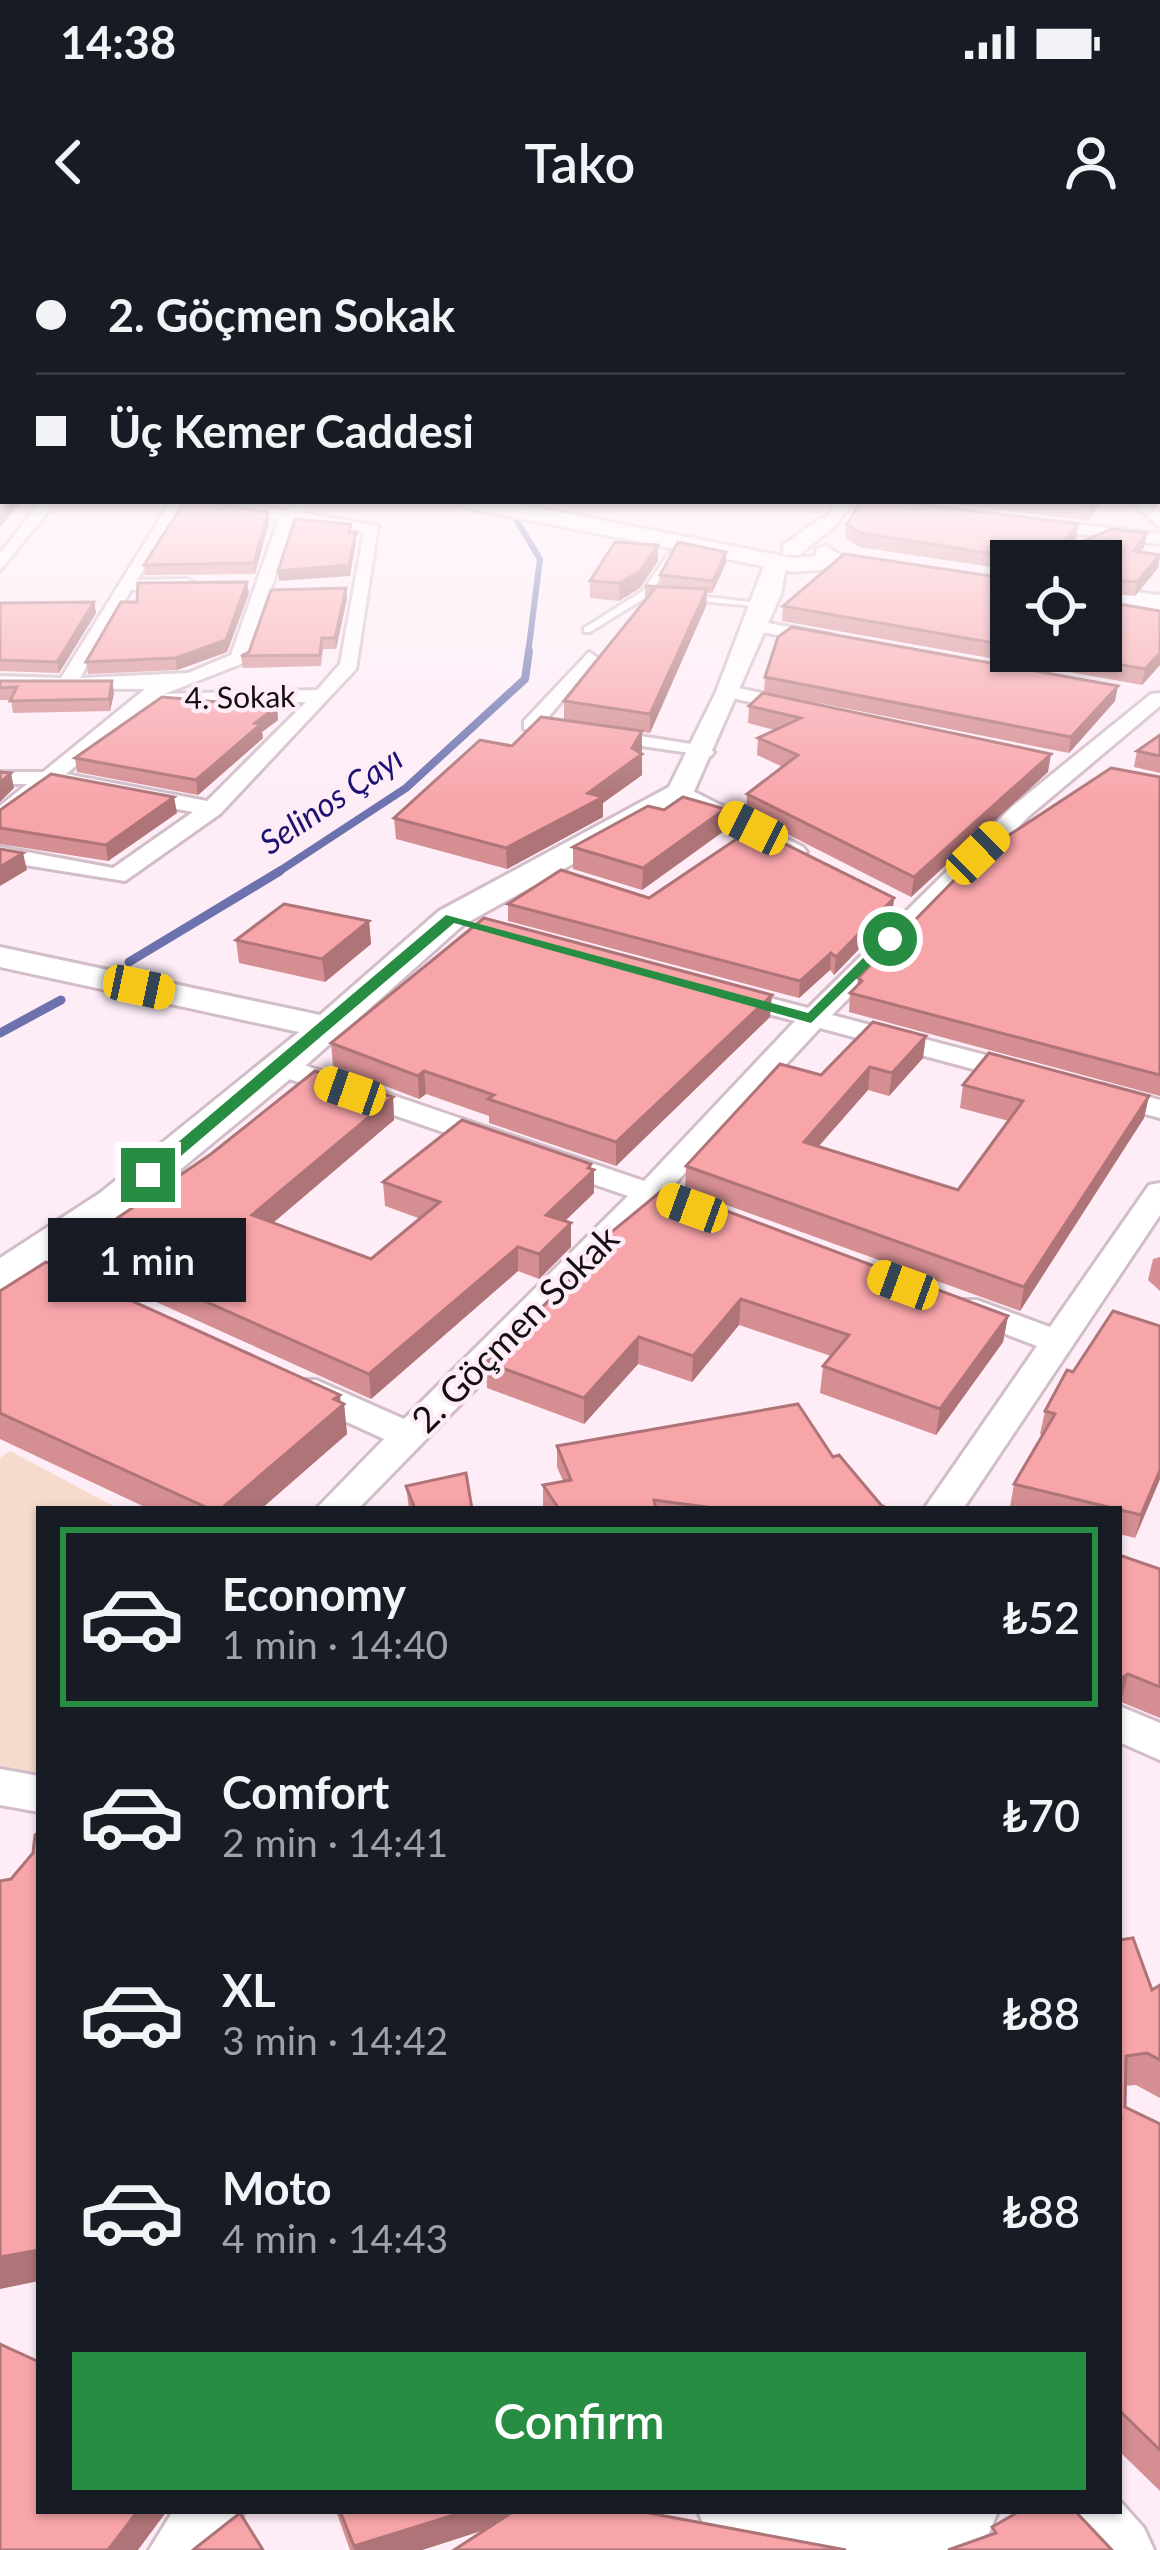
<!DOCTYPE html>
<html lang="en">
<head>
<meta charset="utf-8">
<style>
	body { margin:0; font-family:Lato,sans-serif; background:#20242c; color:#f1f3f6; height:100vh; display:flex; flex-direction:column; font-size:45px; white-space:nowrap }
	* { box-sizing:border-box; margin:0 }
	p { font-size:39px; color:#9ea1a6 }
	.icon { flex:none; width:66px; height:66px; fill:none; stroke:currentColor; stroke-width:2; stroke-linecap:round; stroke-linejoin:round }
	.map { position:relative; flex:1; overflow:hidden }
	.panel { position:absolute; left:36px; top:1266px; width:1086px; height:1008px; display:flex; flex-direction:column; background:#171b24; border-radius:0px; box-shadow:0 3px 9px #0004 }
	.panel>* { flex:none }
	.banner { position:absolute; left:0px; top:0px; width:1161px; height:264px; box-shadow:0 3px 9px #0004; display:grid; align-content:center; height:264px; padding:0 36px; background:#171b24 }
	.tools { position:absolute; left:990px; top:300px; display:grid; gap:24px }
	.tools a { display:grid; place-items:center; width:132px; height:132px; border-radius:0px; background:#171b24; box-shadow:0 3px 9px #0004; font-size:60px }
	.end { position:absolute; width:54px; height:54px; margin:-27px; border:15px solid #268d43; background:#fff; box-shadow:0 0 0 6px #fff }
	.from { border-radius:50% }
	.bubble { position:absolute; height:84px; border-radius:0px; background:#171b24; box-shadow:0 3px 9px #0004; font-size:39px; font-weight:600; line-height:84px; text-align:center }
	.car { position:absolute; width:36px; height:72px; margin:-36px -18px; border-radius:15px; box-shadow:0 0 9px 3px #0007; background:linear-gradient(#f5c518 24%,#345 0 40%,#f5c518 0 76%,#345 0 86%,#f5c518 0) }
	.banner b { display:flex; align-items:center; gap:42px; height:114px; font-size:45px }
	.banner b+b { border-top:3px solid #363941 }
	.banner i { width:30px; height:30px; background:#f1f3f6 }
	ul { padding:21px 0 0; list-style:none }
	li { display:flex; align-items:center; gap:36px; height:180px; margin:0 24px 18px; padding:0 12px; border:6px solid transparent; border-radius:0px }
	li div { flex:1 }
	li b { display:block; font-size:45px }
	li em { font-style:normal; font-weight:600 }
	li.current { border-color:#268d43 }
	li>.icon { width:108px; height:108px; stroke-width:1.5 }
	.cta { display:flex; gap:24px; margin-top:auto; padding:24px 36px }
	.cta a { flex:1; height:138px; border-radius:0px; background:#268d43; color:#fff; font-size:48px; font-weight:600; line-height:138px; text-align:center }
	.status { display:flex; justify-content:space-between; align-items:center; height:84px; padding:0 60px; background:#171b24; direction:ltr }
	.status svg { height:33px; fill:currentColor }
	header { display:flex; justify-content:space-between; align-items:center; height:156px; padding:0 36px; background:#171b24; font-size:54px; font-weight:600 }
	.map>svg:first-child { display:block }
	.green { fill:#f6dacc }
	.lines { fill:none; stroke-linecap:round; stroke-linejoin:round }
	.stream-far2 { stroke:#6b72ae; stroke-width:6 }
	.stream-far1 { stroke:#6b72ae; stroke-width:8 }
	.stream { stroke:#6b72ae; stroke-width:9 }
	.service-casing { stroke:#d2bdc9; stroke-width:6 }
	.minor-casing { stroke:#d2bdc9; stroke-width:6 }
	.tertiary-casing { stroke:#d2bdc9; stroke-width:6 }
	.secondary-casing { stroke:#d2bdc9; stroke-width:6 }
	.primary-casing { stroke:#d2bdc9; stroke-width:6 }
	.service { fill:#fff; fill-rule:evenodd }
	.minor { fill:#fff; fill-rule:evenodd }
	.tertiary { fill:#fff; fill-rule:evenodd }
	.secondary { fill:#fff; fill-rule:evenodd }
	.primary { fill:#fff; fill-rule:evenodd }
	.wall { fill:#d58e92 }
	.shaded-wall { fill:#ae7477 }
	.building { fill:#f8a5aa; stroke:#ae7477; stroke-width:3 }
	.route { fill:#268d43 }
	.labels { text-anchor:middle; stroke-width:9; stroke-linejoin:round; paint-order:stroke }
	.far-street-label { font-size:30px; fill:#140d11; stroke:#feedf7 }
	.far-water-label { font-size:33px; font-style:italic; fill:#1d1172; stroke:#feedf7 }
	.street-label { font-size:36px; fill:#140d11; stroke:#feedf7 }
</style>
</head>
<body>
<div class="status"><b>14:38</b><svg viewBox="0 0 49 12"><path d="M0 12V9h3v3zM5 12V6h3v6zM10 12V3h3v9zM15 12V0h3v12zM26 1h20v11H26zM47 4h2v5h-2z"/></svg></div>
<header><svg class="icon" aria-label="back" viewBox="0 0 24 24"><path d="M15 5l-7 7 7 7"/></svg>Tako<svg class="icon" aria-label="person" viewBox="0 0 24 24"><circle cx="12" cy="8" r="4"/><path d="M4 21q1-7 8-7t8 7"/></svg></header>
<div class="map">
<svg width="1160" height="2310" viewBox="0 0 1160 2310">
	<rect width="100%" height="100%" fill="#feedf7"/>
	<path class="green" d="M10,1211L119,1269H39V1554L0,1547V1218Z"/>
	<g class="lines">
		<path class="stream-far2" d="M514,276L540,319L528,414"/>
		<path class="stream-far1" d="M275,634L406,548L525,439L529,411"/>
		<g class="stream">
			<path d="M129,722L280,631"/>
			<path d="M0,793L61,760"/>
		</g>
		<defs>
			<path id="service" d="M669,313L673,315L652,351L769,364L765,367L648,356L590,392H584V388L643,351Z"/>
			<g id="minor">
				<path d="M41,261H57L0,330V314Z"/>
				<path d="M171,261H187L137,340L187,339L196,344L187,349L131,350L80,438L188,433L231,415L279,279L192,261L286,270L298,261H316L302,273L378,286L356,429L220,574L125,641L0,621V607L113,628L193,572L53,545L0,584V566L27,544H0V532H43L145,449L0,448V436L61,438ZM294,281L364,292L340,424L317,450L164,454L246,422ZM306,462L207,561L66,534L149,466Z"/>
				<path d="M1032,279L1160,294V304L1026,287Z"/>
				<path d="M752,380L832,395L841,400L832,405L746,389L743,385Z"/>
				<path d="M589,412L598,418L545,481L704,506L714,512L711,516L524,489V481Z"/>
				<path d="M729,446L812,464L815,468L805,474L722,456V448Z"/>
				<path d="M1160,453V466L1029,576L832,775L1039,829V841L1029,844L820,788L670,949L686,960L681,967L655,965L358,1269H316L384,1199L290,1156L285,1148L290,1140H316L404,1179L628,956L272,833V821H292L644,941L795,781L714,760V748L723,746L808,768L1013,566L1151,454Z"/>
				<path d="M681,545L803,607L807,612L787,617L673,557V547Z"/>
				<path d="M1100,844L1160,860V878L1090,859L1086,853L1090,847Z"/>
				<path d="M1160,943V975L963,1269H924L1037,1106L953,1074L948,1067L953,1060H977L1050,1087L1149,945Z"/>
				<path d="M1119,1466L1160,1483V1520L1119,1502Z"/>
				<path d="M0,1529L39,1536V1572L0,1565Z"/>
				<path d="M1119,2260L1144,2288L1154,2310H1080L1056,2271H1119Z"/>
				<path d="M173,2271H245L222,2310H149Z"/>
				<path d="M698,2271H998L989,2293L959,2310H762L707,2293Z"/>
			</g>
			<g id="tertiary">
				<path d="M835,261H853L835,286H823Z"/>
				<path d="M1130,261H1149L1160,272V287Z"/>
			</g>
			<g id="secondary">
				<path d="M822,278L839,282L799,315H783V305Z"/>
				<path d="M768,315L787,320L781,354L691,558L463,685L295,835L130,971L16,1046L0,1050V1018L100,953L299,792L0,727V707L320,775L439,671L669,547L716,452Z"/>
			</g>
			<g id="primary">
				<path d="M457,261H503L793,318L816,316L817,308L826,306L845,318L838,328L793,332L468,268Z"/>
				<path d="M1101,348L1160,355V371L1101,364Z"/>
			</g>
		</defs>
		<use href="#service" class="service-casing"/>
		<use href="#minor" class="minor-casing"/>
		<use href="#tertiary" class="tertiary-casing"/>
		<use href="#secondary" class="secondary-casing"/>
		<use href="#primary" class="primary-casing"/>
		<use href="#service" class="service"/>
		<use href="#minor" class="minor"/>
		<use href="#tertiary" class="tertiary"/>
		<use href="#secondary" class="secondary"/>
		<use href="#primary" class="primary"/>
	</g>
	<g class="wall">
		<path d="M930,261H1100L1089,281Z"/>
		<path d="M269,282L255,334L145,335L144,325Z"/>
		<path d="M847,284H1078L1076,298L1067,309L1147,293L1144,307L1141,312L1158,328L1135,356L1101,353V321H1011V330L859,307L845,298Z"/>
		<path d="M658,321L640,348L619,361L590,358V341Z"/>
		<path d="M726,323L712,353H707L706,366L650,493L642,492L640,513L642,535L603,563V577L507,629L396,599L394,578L512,506L564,479V461L645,360V346L659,347L660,335Z"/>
		<path d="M1011,339V411H1101L1160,371V425L1142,445L782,381L783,366Z"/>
		<path d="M346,348L347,359L336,409H323L321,426L243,428L241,416Z"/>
		<path d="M249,353L227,412L177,430L88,434L86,422L137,362Z"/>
		<path d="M94,362L96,373L59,433L0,431V363Z"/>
		<path d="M765,437L1115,461L1069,513L764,452Z"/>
		<path d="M0,441H112L114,453L110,471L13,473L11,460H0Z"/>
		<path d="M749,466L1048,532L911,657L746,573L747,554L783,527L757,515L758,498L775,490L748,483Z"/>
		<path d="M277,467L278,480L262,492L263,498L198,555L77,532L75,518Z"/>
		<path d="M1160,495V533L1134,527L1137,511Z"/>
		<path d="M1160,537V856L849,772L850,753L857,746L858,738Z"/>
		<path d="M725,569L724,591L642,650L573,629V607L664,570Z"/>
		<path d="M0,570L177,573L108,621L0,604Z"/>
		<path d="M649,658H894L892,675L834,735L830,730L799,758L508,681V664Z"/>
		<path d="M369,681L371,704L325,742L239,723L236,700Z"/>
		<path d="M770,777L616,926L489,883V876L426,854L419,859L333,826L331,803Z"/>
		<path d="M923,818L889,856L868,850L819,906L958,950L1009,881L960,868L963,845L1149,856L1144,878L1020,1071L685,950L686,926L821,835Z"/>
		<path d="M393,857L394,880L273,983L371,1019L421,979L385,966L383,942L591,929L594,930V953L565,981L571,983V1007L539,1039L518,1031L371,1159L83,1029L78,1005Z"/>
		<path d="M1160,1017V1051L1148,1040L1153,1019Z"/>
		<path d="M576,1026L1008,1076L1003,1102L936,1195L820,1153L823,1126L831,1116L739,1085L692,1142L638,1124L584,1184L487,1148L486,1122L576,1033Z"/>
		<path d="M0,1051L340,1162L344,1164L347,1194L261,1269H149L0,1199Z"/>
		<path d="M1160,1086V1239L1135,1298L1119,1294V1269H1017L1010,1267L1014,1244L1043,1195L1040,1194L1045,1171L1073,1132Z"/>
		<path d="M557,1206L833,1217L881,1265L889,1269H545L543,1266V1245L563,1241L557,1227Z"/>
		<path d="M406,1246L472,1269H409Z"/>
		<path d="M1119,1315L1160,1329V1478L1121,1462L1119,1463Z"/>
		<path d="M1119,1700L1152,1750L1160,1745V1858L1136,1845L1125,1846V1867L1160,1884V2251L1119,2211Z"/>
		<path d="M336,2271H512V2272L484,2290L422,2310H350Z"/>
	</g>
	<g class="shaded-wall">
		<path d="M12,261H22L0,287V275Z"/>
		<path d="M1094,261H1100L1089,281L1091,266Z"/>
		<path d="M268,272L269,282L255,334L254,323Z"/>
		<path d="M1078,284L1076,298L1057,321L1053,315Z"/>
		<path d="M356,292V302L350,336L279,341L278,331Z"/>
		<path d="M1147,293L1144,307L1131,324L1133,311Z"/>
		<path d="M658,305V321L640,348L619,361V343Z"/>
		<path d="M726,312V323L712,353L713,341Z"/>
		<path d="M1160,315L1158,328L1135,356L1137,342Z"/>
		<path d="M247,342L249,353L227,412L177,430L176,418Z"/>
		<path d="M346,348L347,359L336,409L335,398Z"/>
		<path d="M707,349L706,366L650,493V474Z"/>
		<path d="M94,362L96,373L59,433L57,422Z"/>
		<path d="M1160,413V425L1142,445L1145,429Z"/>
		<path d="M112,441L114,453L110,471L109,459Z"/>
		<path d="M1118,446L1115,461L1069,513L1071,497Z"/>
		<path d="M277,467L278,480L262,492L263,498L198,555L196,540L255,483Z"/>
		<path d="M642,491V511L638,518L642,514V535L603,563V577L507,629L506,608L588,553L632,508Z"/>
		<path d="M1051,514L1048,532L911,657L914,637Z"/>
		<path d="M11,533L14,548L0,562V543Z"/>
		<path d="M174,557L177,573L108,621L106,605Z"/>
		<path d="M725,569L724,591L642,650L643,628Z"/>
		<path d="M23,613L27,630L0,646V627Z"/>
		<path d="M894,658L892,675L834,735L836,717Z"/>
		<path d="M369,681L371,704L325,742L322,719Z"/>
		<path d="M831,713L830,730L799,758L800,741Z"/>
		<path d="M772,755L770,777L616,926V902Z"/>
		<path d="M926,796L923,818L889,856L892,833Z"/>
		<path d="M870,827L868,850L802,925L804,902Z"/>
		<path d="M424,831L426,854L419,859L418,836Z"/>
		<path d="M1149,856L1144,878L1020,1071L1024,1047Z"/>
		<path d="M393,857L394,880L255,998L252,975Z"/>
		<path d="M591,924V932L594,930V953L546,999V975Z"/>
		<path d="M571,983V1007L539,1039V1014Z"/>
		<path d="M518,1007V1031L371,1159L369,1134Z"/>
		<path d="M741,1059L739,1085L692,1142L693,1116Z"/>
		<path d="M1008,1076L1003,1102L936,1195L940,1169Z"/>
		<path d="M639,1097L638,1124L584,1184V1158Z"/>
		<path d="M340,1155L341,1166L344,1164L347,1194L261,1269H221Z"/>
		<path d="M1160,1230V1239L1135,1298L1141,1275Z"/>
		<path d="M1128,1434L1121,1462L1119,1463V1449L1122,1438Z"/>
		<path d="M39,2010V2041L0,2049V2017Z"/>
		<path d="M138,2271H167L138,2310H108Z"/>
		<path d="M467,2271H512V2281L422,2310H354V2306Z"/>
	</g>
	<g class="building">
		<path d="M0,240H3V261H12L0,275Z"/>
		<path d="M185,261H205L268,272L254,323L144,325Z"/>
		<path d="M861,261H894L1078,284L1053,315L1111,289L1147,293L1133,311L1160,315L1137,342L1101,339V321H1014V317L860,293L847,284Z"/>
		<path d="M1049,261H1094L1091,266Z"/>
		<path d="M295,279L351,284L349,292H356L349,325L278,331Z"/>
		<path d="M615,302L658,305L640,331L619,343L590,341Z"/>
		<path d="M678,302L726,312L713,341L660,335Z"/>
		<path d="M844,314L1011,339V406L783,366Z"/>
		<path d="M247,342L226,400L176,418L86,422L121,362H137L138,343Z"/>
		<path d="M645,346L707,349L650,474L564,461L656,347Z"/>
		<path d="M346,348L335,398H322L320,415L241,416L249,412L271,350Z"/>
		<path d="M1101,361L1160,371V413L1145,429L1041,411H1101Z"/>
		<path d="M94,362L57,422L0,420V363Z"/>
		<path d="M792,387L1118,446L1071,497L765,437L778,397Z"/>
		<path d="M0,441H112L109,459L10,461L17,447L0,448Z"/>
		<path d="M763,453L1051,514L914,637L747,554L798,515L758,498L801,478L749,466Z"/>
		<path d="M162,457L277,467L255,483L261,484L196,540L75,518Z"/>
		<path d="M541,477L642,491L632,508L642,514L588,553L603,557L506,608L394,578L480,500L512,506Z"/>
		<path d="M1160,495V516L1137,511Z"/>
		<path d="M1111,528L1160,537V835L850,753L862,741L858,738L979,615Z"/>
		<path d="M0,532L11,533L0,543Z"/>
		<path d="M51,534L174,557L106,605L0,588V570Z"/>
		<path d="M683,557L725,569L643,628L573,607L648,566L664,570Z"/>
		<path d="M753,588L894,658L836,717L831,713L800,741L508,664L561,630L649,658Z"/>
		<path d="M0,609L23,613L0,627Z"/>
		<path d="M284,664L369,681L322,719L236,700Z"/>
		<path d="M484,678L772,755L616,902L488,859L494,855L424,831L418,836L331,803Z"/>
		<path d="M873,782L926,796L892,833L870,827L804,902L958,950L1023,861L963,845L989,813L1149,856L1024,1047L686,926L780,824L821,835Z"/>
		<path d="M315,831L393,857L252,975L371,1019L440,962L383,942L462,880L591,924L588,928L594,930L546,975L571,983L539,1014L518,1007L369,1134L78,1005L211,914Z"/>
		<path d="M665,948L1008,1076L940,1169L823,1126L849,1095L741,1059L693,1116L639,1097L584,1158L486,1122L582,1028L576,1026L609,994Z"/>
		<path d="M46,1022L340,1155L334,1159L344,1164L221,1269H210L0,1173V1051Z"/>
		<path d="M1113,1071L1160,1086V1230L1141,1275L1014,1244L1055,1174L1045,1171L1067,1130L1073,1132Z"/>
		<path d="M798,1164L833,1217L839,1215L881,1265L889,1269H721L654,1260L656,1269H559L543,1245L571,1240L557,1206Z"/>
		<path d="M466,1233L472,1269H415L406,1246Z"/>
		<path d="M1119,1315L1160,1329V1447L1128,1434L1122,1438L1119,1437Z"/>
		<path d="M39,1592V2010L0,2017V1641L11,1639L33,1613L35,1595Z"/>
		<path d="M1133,1698L1152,1750L1160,1745V1820L1147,1813L1126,1816L1125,1867L1160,1884V2210L1119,2170V1880L1121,1878L1119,1876V1700Z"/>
		<path d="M0,2104L39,2122V2271H138L108,2310H0Z"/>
		<path d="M340,2271H467L354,2306Z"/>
		<path d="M514,2271H647L649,2273L846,2310H454Z"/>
		<path d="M1020,2271H1075L1112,2310H948L996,2293L992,2287Z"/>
		<path d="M240,2273L263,2310H193Z"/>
	</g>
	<linearGradient id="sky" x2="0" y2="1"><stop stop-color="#85abec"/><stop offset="0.43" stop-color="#fff7fb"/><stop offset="1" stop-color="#fff7fb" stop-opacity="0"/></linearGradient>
	<rect width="1160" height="564" fill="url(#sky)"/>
	<path class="route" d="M446,675L808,773L885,696L897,699L811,783L454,683L154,939H143V932Z"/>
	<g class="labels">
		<g class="far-street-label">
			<text transform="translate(240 458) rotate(-1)" y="10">4. Sokak</text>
		</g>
		<g class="far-water-label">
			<text transform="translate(331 560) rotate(-34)" y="12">Selinos Çayı</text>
		</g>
		<g class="street-label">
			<text transform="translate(515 1089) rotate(-45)" y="13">2. Göçmen Sokak</text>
		</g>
	</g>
</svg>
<div class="tools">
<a><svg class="icon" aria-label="locate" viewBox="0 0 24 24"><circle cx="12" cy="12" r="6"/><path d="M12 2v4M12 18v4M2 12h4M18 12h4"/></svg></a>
</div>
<i class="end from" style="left:890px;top:699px"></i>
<i class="end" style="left:148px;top:935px"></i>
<div class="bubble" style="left:48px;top:978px;width:198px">1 min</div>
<i class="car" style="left:753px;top:588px;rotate:297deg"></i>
<i class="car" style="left:978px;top:613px;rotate:46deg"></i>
<i class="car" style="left:139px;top:747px;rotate:102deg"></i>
<i class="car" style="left:350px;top:851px;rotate:289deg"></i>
<i class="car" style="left:692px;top:968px;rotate:290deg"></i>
<i class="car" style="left:903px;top:1045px;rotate:290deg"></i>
<div class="banner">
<b><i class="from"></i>2. Göçmen Sokak</b>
<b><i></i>Üç Kemer Caddesi</b>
</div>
<section class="panel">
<ul>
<li class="current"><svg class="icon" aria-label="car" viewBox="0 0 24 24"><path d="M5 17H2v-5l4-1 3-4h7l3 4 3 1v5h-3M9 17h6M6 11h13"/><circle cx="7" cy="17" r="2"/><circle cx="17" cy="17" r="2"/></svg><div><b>Economy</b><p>1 min · 14:40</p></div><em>₺52</em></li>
<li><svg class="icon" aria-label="car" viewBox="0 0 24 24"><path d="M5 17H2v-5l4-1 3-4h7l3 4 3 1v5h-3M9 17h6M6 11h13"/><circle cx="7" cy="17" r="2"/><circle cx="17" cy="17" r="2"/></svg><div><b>Comfort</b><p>2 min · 14:41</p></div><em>₺70</em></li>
<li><svg class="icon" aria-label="car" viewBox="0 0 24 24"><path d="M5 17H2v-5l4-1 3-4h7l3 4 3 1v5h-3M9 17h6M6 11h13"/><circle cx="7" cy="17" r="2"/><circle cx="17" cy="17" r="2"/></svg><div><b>XL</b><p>3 min · 14:42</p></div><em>₺88</em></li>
<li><svg class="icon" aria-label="car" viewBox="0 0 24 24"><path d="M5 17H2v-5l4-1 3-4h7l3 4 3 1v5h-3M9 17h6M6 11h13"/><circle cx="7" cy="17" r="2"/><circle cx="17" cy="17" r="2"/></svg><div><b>Moto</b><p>4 min · 14:43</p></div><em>₺88</em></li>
</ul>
<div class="cta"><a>Confirm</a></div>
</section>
</div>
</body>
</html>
